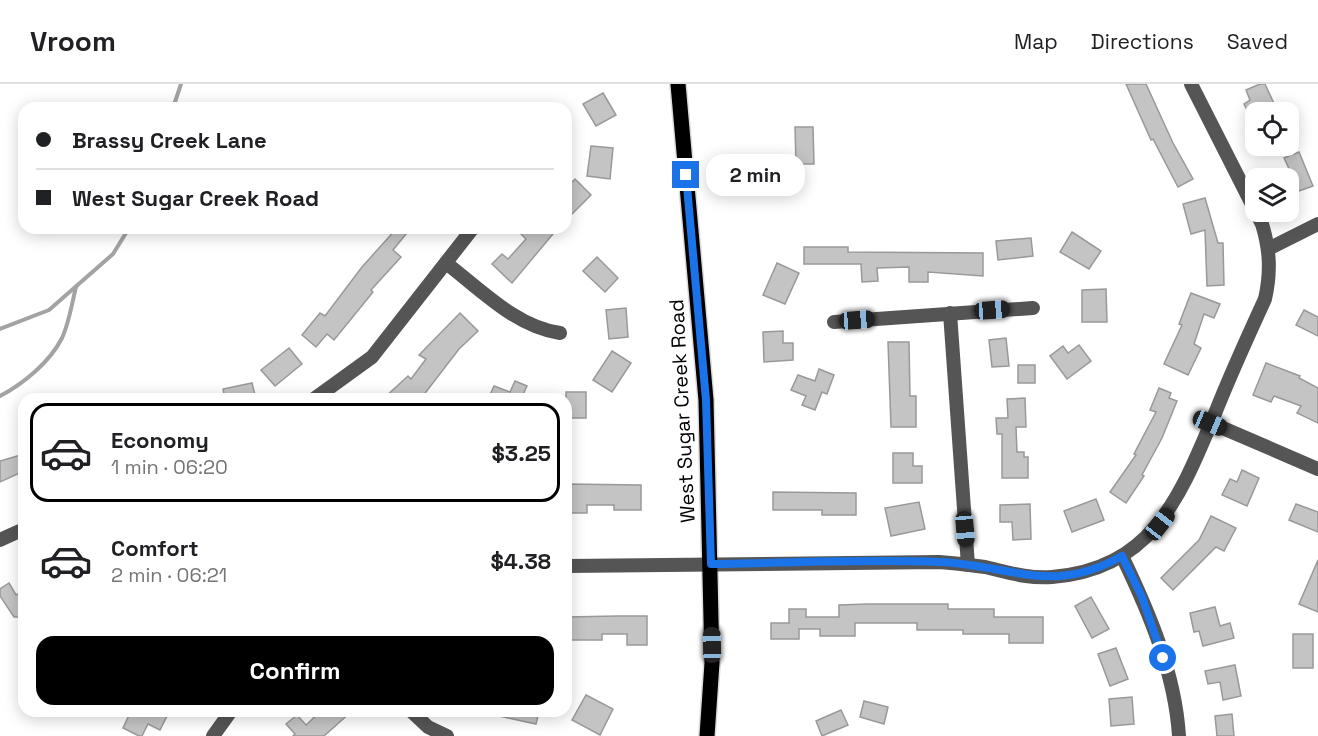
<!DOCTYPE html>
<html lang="en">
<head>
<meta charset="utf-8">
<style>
	body { margin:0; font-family:"Space Grotesk",sans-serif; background:#f6f6f6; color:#202124; height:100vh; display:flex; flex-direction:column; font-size:22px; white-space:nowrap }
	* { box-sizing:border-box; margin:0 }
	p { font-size:20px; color:#757577 }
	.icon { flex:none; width:33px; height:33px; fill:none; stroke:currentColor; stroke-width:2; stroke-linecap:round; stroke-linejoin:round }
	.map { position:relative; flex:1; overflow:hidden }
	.panel { position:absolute; left:18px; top:309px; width:554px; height:324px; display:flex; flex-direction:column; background:#fff; border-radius:18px; box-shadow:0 3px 15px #0003 }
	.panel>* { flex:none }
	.top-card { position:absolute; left:18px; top:18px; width:554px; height:132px; border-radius:18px; box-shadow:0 3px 15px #0003; display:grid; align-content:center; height:132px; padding:0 18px; background:#fff }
	.fabs { position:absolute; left:1245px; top:18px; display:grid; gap:12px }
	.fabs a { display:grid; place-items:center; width:54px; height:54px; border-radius:12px; background:#fff; box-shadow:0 3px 15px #0003; font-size:30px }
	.end { position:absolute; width:27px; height:27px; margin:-14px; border:8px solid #1a73e8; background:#fff; box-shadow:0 0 0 3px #fff }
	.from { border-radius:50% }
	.bubble { position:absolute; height:42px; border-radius:18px; background:#fff; box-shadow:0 3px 15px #0003; font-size:20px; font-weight:700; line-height:42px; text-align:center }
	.car { position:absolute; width:18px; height:36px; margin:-18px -9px; border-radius:8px; box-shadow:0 0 4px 2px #0007; background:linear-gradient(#222 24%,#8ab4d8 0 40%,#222 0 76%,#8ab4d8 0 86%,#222 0) }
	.top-card b { display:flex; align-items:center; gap:21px; height:57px; font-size:22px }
	.top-card b+b { border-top:2px solid #e0e0e0 }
	.top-card i { width:15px; height:15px; background:#202124 }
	ul { padding:10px 0 0; list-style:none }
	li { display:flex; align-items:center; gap:18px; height:99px; margin:0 12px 9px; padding:0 6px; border:3px solid transparent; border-radius:18px }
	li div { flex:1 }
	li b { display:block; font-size:22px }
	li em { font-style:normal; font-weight:700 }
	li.on { border-color:#000 }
	li>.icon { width:54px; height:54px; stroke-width:1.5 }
	.button { display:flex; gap:12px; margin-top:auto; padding:12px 18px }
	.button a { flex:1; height:69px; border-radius:18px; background:#000; color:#fff; font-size:24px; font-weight:700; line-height:69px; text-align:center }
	header { display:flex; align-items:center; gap:36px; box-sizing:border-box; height:84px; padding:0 30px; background:#fff; border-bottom:2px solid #e0e0e0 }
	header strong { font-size:28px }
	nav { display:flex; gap:33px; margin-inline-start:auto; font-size:21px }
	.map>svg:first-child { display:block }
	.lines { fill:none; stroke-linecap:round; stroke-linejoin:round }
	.stream { stroke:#a3a3a3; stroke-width:4 }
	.building { fill:#c4c4c4; stroke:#999; stroke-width:1.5 }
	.major-casing { stroke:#dbdbdb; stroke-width:18 }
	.minor { stroke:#555; stroke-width:14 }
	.major { stroke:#000; stroke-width:15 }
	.route { stroke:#1a73e8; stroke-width:8 }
	.labels { text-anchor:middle; stroke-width:6; stroke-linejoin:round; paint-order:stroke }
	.street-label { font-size:20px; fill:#000; stroke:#fff }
</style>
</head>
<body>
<header>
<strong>Vroom</strong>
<nav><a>Map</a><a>Directions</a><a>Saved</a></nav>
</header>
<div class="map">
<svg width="1318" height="652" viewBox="0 0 1318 652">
	<rect width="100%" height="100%" fill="#fff"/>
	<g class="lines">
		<g class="stream">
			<path d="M173,24L181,0"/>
			<path d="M0,245L49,226L113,170L129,144"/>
			<path d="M0,312C23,300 50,278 62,254C69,239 72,219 76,203"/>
		</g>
	</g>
	<g class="building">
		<path d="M1126,0H1146L1173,59L1193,95L1178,103L1153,55L1151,56Z"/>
		<path d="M1260,0H1265L1277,26L1248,28L1244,20L1250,16L1246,6Z"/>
		<path d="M603,9L616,31L596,42L583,20Z"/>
		<path d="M795,43H813L814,80H796Z"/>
		<path d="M591,62L613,64L610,95L587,92Z"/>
		<path d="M1299,68L1313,102L1288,111L1290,87L1284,74Z"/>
		<path d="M575,95L591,111L566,136V104Z"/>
		<path d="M1205,114L1218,159H1223L1224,201L1207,202L1205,146L1191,150L1183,120Z"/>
		<path d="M397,144H411L393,166L401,173L371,206L373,208L334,256L327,250L316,263L302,251L320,229L325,232L362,183Z"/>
		<path d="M526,144H558L512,199L492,180L502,170L508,175L526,155L521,150Z"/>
		<path d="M1072,148L1101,167L1089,185L1060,168Z"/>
		<path d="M1031,154L1033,172L998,176L996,157Z"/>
		<path d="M804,163H848V168L983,169V192L928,188V198H909V183L877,184L878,197L862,198L861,180H804Z"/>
		<path d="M597,173L618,194L605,208L583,187Z"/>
		<path d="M777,179L799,189L785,220L763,211Z"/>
		<path d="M1106,205L1107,238H1082V206Z"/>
		<path d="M1191,209L1220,220L1214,234L1204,230L1194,260L1201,264L1188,291L1164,280L1182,241L1179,240Z"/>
		<path d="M626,224L628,253L609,255L606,226Z"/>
		<path d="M1304,226L1318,233V252L1296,241Z"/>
		<path d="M460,229L478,247L459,265L426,308L418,315H383L408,292L411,295L426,275L419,271Z"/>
		<path d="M783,247V259H793V276L764,278L763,248Z"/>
		<path d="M1006,254L1009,282L992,283L989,256Z"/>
		<path d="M888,258H909L910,312H916V343H891Z"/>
		<path d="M1079,261L1091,277L1067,295L1050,272L1063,262L1068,269Z"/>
		<path d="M289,264L302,280L275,302L261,286Z"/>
		<path d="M612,267L631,279L612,308L593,296Z"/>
		<path d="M1266,279L1300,292L1299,294L1318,304V339L1297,329L1301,322L1274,312L1271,318L1253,311Z"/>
		<rect x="1018" y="281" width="17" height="18"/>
		<path d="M819,285L834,291L827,310L822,308L815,326L802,321L806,312L791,306L798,291L815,297Z"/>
		<path d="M515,297L527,302L522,313L525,315H488L494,302L510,308Z"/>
		<path d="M252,299L256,315H225L223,305Z"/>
		<path d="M1159,304L1171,309L1169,314L1177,317L1162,354L1142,391L1144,392L1126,419L1110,408L1136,371L1134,370L1156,328L1150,326Z"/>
		<rect x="566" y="308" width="20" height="26"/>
		<path d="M1025,314L1026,343H1016L1017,368H1024V373H1028V394H1002V350H997L996,334H1008L1007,315Z"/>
		<path d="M893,369H913V382H922V399H893Z"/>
		<path d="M24,370V387L0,398V377Z"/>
		<path d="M1242,386L1259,394L1247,422L1222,411L1230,395L1237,398Z"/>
		<path d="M567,400L641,401V426H614V421H587V429H567Z"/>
		<path d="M773,408L856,409V431H822V426H773Z"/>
		<path d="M1096,415L1104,436L1072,448L1064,427Z"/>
		<path d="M919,418L925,445L891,452L885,424Z"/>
		<path d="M1030,420L1031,455L1013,456L1012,438H1000V421Z"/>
		<path d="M1296,420L1318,428V448L1289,436Z"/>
		<path d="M1211,432L1236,444L1224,467L1216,463L1173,506L1161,494L1199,456Z"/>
		<path d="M1318,476V528L1299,520Z"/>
		<path d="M9,499L16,511L24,506V530L18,533H14L0,512V505Z"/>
		<path d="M1091,513L1109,545L1092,554L1075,522Z"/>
		<path d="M868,520H948V525H994V533H1043V559H1009V550H963V546H917V539H855V552H820V545H799V555H771V539H789V525H806V533H839V521Z"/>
		<path d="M1215,523L1220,542L1230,539L1234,554L1203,562L1199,547L1194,548L1190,529Z"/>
		<path d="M617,532H647V561H627V550H602V556H567V533Z"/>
		<rect x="1293" y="550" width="20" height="34"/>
		<path d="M1116,564L1128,595L1110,602L1098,570Z"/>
		<path d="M1235,581L1241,612L1223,616L1220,598L1208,600L1205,587Z"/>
		<path d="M586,611L613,625L600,651L572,636Z"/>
		<path d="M1132,613L1134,640L1111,642L1109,615Z"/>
		<path d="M864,617L888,623L884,640L860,633Z"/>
		<path d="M841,626L848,641L822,652L816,637Z"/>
		<path d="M131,627L140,630L141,627H156L167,632L160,646L148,640L142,652H139L123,644Z"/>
		<path d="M321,627H352L324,652H293L295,650L286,640L297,631L306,641Z"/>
		<path d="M500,627H539L536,640L499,632Z"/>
		<path d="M1232,630L1234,652H1217L1215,632Z"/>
	</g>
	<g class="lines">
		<defs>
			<path id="major" d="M678,0L706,316L712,579L707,652"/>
		</defs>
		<use href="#major" class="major-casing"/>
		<g class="minor">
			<path d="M1268,165L1318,140"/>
			<path d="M446,179C480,205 516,243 560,249"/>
			<path d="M950,229L968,481"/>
			<path d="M834,238L1033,224"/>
			<path d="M314,315L372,273L473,144"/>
			<path d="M1211,339L1318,385"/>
			<path d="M0,456L24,445"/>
			<path d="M1122,472C1149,528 1175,589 1179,652"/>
			<path d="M566,482L939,478C955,479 970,481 985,483C1007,488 1028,495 1052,493C1154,485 1181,410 1216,327C1231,289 1248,252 1265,215C1271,188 1270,166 1262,140L1191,0"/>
			<path d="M411,627L428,643L447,652"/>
			<path d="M213,652L231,627"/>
		</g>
		<use href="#major" class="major"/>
	</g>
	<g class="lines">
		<path class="route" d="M686,91L706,316L711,480C787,479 864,475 940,478C1011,481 1052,512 1122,472L1142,513L1163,574"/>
	</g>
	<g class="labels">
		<g class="street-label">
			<text transform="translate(682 327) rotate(-93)" y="7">West Sugar Creek Road</text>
		</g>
	</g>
</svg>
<div class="fabs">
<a><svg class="icon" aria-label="locate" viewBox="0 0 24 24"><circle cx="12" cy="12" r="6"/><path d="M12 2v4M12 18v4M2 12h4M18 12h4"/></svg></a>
<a><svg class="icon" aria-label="layers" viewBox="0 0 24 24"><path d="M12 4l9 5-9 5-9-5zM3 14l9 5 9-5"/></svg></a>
</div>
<i class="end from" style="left:1163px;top:574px"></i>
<i class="end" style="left:686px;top:91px"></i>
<div class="bubble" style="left:706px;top:70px;width:99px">2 min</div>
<i class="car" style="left:992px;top:226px;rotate:86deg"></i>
<i class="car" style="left:857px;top:236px;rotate:86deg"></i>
<i class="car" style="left:1210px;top:339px;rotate:113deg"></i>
<i class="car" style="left:1160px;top:440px;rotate:38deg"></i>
<i class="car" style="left:965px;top:445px;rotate:175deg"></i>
<i class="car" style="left:712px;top:561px;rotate:359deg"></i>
<div class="top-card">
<b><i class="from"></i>Brassy Creek Lane</b>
<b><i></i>West Sugar Creek Road</b>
</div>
<section class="panel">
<ul>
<li class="on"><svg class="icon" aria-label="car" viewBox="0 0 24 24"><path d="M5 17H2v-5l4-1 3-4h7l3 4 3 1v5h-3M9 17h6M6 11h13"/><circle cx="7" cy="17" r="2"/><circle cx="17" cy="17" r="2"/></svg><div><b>Economy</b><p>1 min · 06:20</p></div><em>$3.25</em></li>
<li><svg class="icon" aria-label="car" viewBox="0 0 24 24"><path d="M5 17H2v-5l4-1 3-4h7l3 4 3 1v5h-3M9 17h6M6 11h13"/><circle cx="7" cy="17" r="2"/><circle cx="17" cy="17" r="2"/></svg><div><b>Comfort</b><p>2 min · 06:21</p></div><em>$4.38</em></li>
</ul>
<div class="button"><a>Confirm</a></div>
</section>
</div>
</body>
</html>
